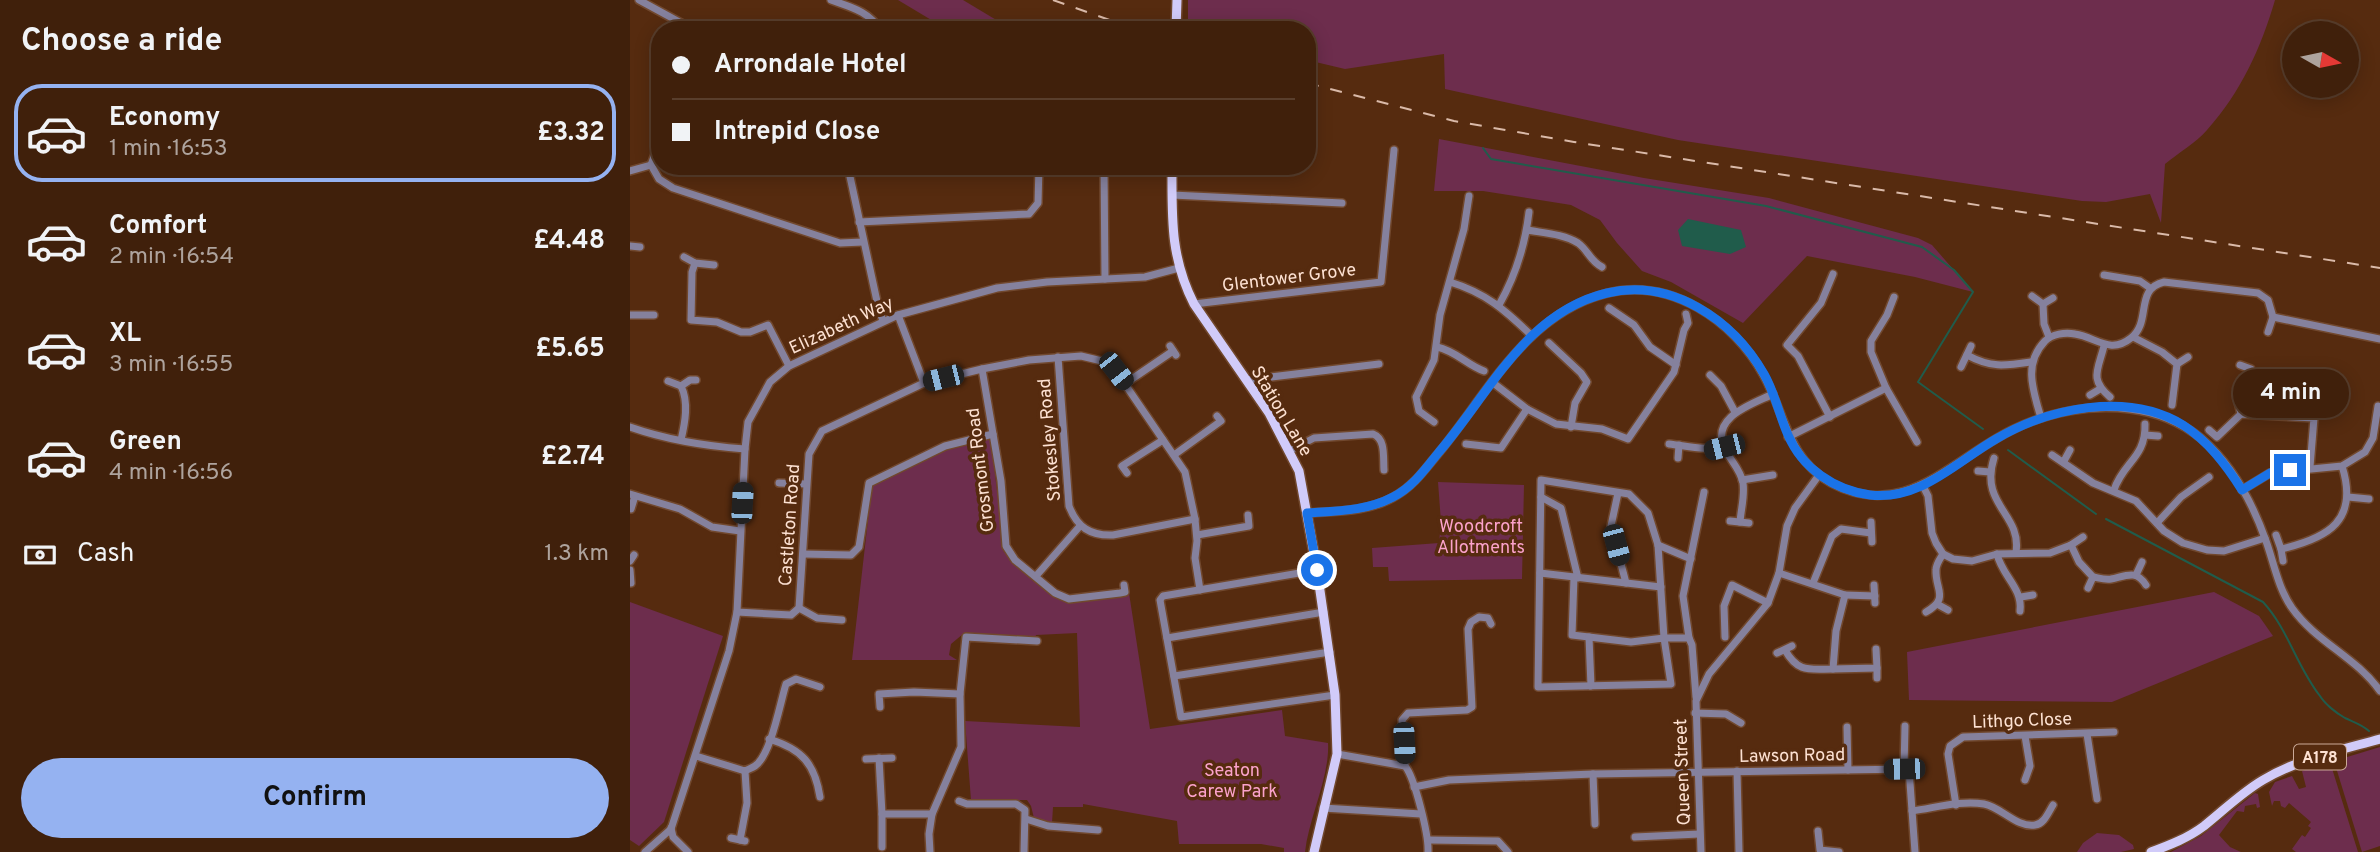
<!DOCTYPE html>
<html lang="en">
<head>
<meta charset="utf-8">
<style>
	body { margin:0; font-family:Overpass,sans-serif; background:#4b2d19; color:#f1f3f6; height:100vh; display:flex; flex-direction:column; font-size:26px; white-space:nowrap }
	* { box-sizing:border-box; margin:0 }
	p { font-size:23px; color:#aea39d }
	.icon { flex:none; width:38px; height:38px; fill:none; stroke:currentColor; stroke-width:2; stroke-linecap:round; stroke-linejoin:round }
	.map { position:relative; flex:1; overflow:hidden }
	.sheet { display:flex; flex-direction:column; background:#40200b; width:630px }
	.sheet>* { flex:none }
	.guide { position:absolute; left:21px; top:21px; width:665px; height:154px; border-radius:28px; box-shadow:0 4px 18px #0003,0 0 0 2px #593e2c; display:grid; align-content:center; height:154px; padding:0 21px; background:#40200b }
	.needle { width:46px; rotate:99deg }
	.fabs { position:absolute; left:1652px; top:21px; display:grid; gap:14px }
	.fabs a { display:grid; place-items:center; width:77px; height:77px; border-radius:50%; background:#40200b; box-shadow:0 4px 18px #0003,0 0 0 2px #593e2c; font-size:35px }
	.end { position:absolute; width:32px; height:32px; margin:-16px; border:9px solid #1a73e8; background:#fff; box-shadow:0 0 0 4px #fff }
	.from { border-radius:50% }
	.bubble { position:absolute; height:49px; border-radius:24px; background:#40200b; box-shadow:0 4px 18px #0003,0 0 0 2px #593e2c; font-size:23px; font-weight:700; line-height:49px; text-align:center }
	.car { position:absolute; width:21px; height:42px; margin:-21px -10px; border-radius:9px; box-shadow:0 0 5px 2px #0007; background:linear-gradient(#222 24%,#8ab4d8 0 40%,#222 0 76%,#8ab4d8 0 86%,#222 0) }
	.guide b { display:flex; align-items:center; gap:24px; height:66px; font-size:26px }
	.guide b+b { border-top:2px solid #593e2c }
	.guide i { width:18px; height:18px; background:#f1f3f6 }
	ul { padding:0; list-style:none }
	li { display:flex; align-items:center; gap:21px; height:98px; margin:0 14px 10px; padding:0 7px; border:4px solid transparent; border-radius:28px }
	li div { flex:1 }
	li b { display:block; font-size:26px }
	li em { font-style:normal; font-weight:700 }
	li.active { border-color:#95b2f1 }
	li>.icon { width:63px; height:63px; stroke-width:1.5 }
	h2 { padding:0 21px; font-size:32px; line-height:84px }
	.pay { display:flex; align-items:center; gap:18px; height:77px; padding:0 21px; font-size:26px }
	.pay p { margin-inline-start:auto }
	.cta { display:flex; gap:14px; margin-top:auto; padding:14px 21px }
	.cta a { flex:1; height:80px; border-radius:42px; background:#95b2f1; color:#111; font-size:28px; font-weight:700; line-height:80px; text-align:center }
	main { display:flex; flex:1; min-height:0 }
	.map>svg:first-child { display:block }
	.green { fill:#6d2d4d }
	.water { fill:#205c4b }
	.lines { fill:none; stroke-linecap:round; stroke-linejoin:round }
	.stream { stroke:#205c4b; stroke-width:2 }
	.minor-casing { stroke:#71482e; stroke-width:10 }
	.major-casing { stroke:#71482e; stroke-width:12 }
	.minor { stroke:#85819d; stroke-width:7 }
	.major { stroke:#d1cbf9; stroke-width:9 }
	.rail { stroke:#dabaa9; stroke-width:2; stroke-dasharray:12 12; stroke-linecap:butt }
	.route { stroke:#1a73e8; stroke-width:9 }
	.labels { text-anchor:middle; stroke-width:7; stroke-linejoin:round; paint-order:stroke }
	.shield { fill:#562b0f; stroke:#cbaa98; stroke-width:2 }
	.shield-label { font-size:16px; font-weight:bold; fill:#fde1d2 }
	.street-label { font-size:18px; fill:#fde1d2; stroke:#562b0f }
	.park-label { font-size:18px; fill:#fba2cb; stroke:#562b0f }
</style>
</head>
<body>
<main>
<section class="sheet">
<h2>Choose a ride</h2>
<ul>
<li class="active"><svg class="icon" aria-label="car" viewBox="0 0 24 24"><path d="M5 17H2v-5l4-1 3-4h7l3 4 3 1v5h-3M9 17h6M6 11h13"/><circle cx="7" cy="17" r="2"/><circle cx="17" cy="17" r="2"/></svg><div><b>Economy</b><p>1 min · 16:53</p></div><em>£3.32</em></li>
<li><svg class="icon" aria-label="car" viewBox="0 0 24 24"><path d="M5 17H2v-5l4-1 3-4h7l3 4 3 1v5h-3M9 17h6M6 11h13"/><circle cx="7" cy="17" r="2"/><circle cx="17" cy="17" r="2"/></svg><div><b>Comfort</b><p>2 min · 16:54</p></div><em>£4.48</em></li>
<li><svg class="icon" aria-label="car" viewBox="0 0 24 24"><path d="M5 17H2v-5l4-1 3-4h7l3 4 3 1v5h-3M9 17h6M6 11h13"/><circle cx="7" cy="17" r="2"/><circle cx="17" cy="17" r="2"/></svg><div><b>XL</b><p>3 min · 16:55</p></div><em>£5.65</em></li>
<li><svg class="icon" aria-label="car" viewBox="0 0 24 24"><path d="M5 17H2v-5l4-1 3-4h7l3 4 3 1v5h-3M9 17h6M6 11h13"/><circle cx="7" cy="17" r="2"/><circle cx="17" cy="17" r="2"/></svg><div><b>Green</b><p>4 min · 16:56</p></div><em>£2.74</em></li>
</ul>
<div class="pay"><svg class="icon" aria-label="cash" viewBox="0 0 24 24"><path d="M3 7h18v10H3z"/><circle cx="12" cy="12" r="2"/></svg>Cash<p>1.3 km</p></div>
<div class="cta"><a>Confirm</a></div>
</section>
<div class="map">
<svg width="1750" height="852" viewBox="0 0 1750 852">
	<rect width="100%" height="100%" fill="#562b0f"/>
	<g class="green">
		<path d="M268,0H333L383,30H318Z"/>
		<path d="M558,0H1645C1631,48 1611,92 1577,130C1566,143 1548,153 1535,164L1531,223L1520,194L1476,202L1452,201L1048,140L815,89L814,54L715,69L677,60V30H558Z"/>
		<path d="M809,139L1014,178L1139,198L1288,238L1302,245L1343,292L1285,277L1177,256L1113,323L1041,282L1012,271L987,243L970,220L941,205L853,191H804Z"/>
		<path d="M361,439L374,552L407,579L443,599L499,593L520,729L652,710L655,736L698,743C700,776 679,817 675,852H654V848L631,844H549L547,821L453,804V807H423L422,823L404,818L401,806L397,800H341L335,721L450,727L447,633L406,635L405,638L333,634L321,644L319,655L327,660H222L242,485L315,448Z"/>
		<path d="M808,482L894,485L892,579L759,581L758,567H743L742,548L809,543L811,522Z"/>
		<path d="M1584,592L1629,616L1643,636L1482,702L1279,700L1277,652Z"/>
		<path d="M0,602L93,636L34,822L9,846L0,840Z"/>
		<path d="M1750,747V846L1732,852L1704,761Z"/>
		<path d="M1700,762L1728,852H1666L1662,849L1672,835L1675,837L1681,828L1678,826L1681,822L1659,803L1655,808L1651,806L1650,801H1644L1642,806L1639,792L1645,782L1662,776L1669,789L1676,787L1672,771Z"/>
		<path d="M1625,793L1628,794L1630,807L1627,808L1626,804L1615,806L1614,812L1607,811L1589,835L1600,847L1611,852H1541L1571,836Z"/>
		<path d="M1467,833L1489,835L1503,845L1504,849L1491,852H1447L1453,843Z"/>
	</g>
	<path class="water" d="M1058,219L1111,230L1116,247L1100,254L1052,246L1048,230Z"/>
	<g class="lines">
		<g class="stream">
			<path d="M853,148L861,159L1136,206L1292,247L1324,270L1343,292L1288,382L1353,429"/>
			<path d="M1378,450L1466,514"/>
			<path d="M1476,519L1633,602C1658,629 1667,667 1690,696C1695,704 1706,713 1715,718C1723,722 1731,724 1739,731"/>
		</g>
		<defs>
			<g id="minor">
				<path d="M9,0L64,30"/>
				<path d="M201,0C220,7 239,11 250,30"/>
				<path d="M30,55V70"/>
				<path d="M30,140L21,165L29,179L43,188L210,243L233,242"/>
				<path d="M209,166L219,172L248,306L253,321"/>
				<path d="M474,166L475,279"/>
				<path d="M0,171L21,165"/>
				<path d="M542,195L712,203"/>
				<path d="M229,222L399,214L408,203L409,166"/>
				<path d="M897,230C913,233 934,234 948,243C958,250 960,261 972,267"/>
				<path d="M0,246L10,247"/>
				<path d="M54,257L65,263L84,265"/>
				<path d="M65,263L62,272L61,320L87,322L111,332H120L138,325L159,366"/>
				<path d="M1474,275L1510,281L1520,288"/>
				<path d="M820,282C856,293 875,310 902,336"/>
				<path d="M1402,296L1413,304L1423,298"/>
				<path d="M1264,297L1257,315L1241,341V352L1256,388L1287,442"/>
				<path d="M564,304L751,282L764,150"/>
				<path d="M1413,304L1414,324L1419,337"/>
				<path d="M869,305C886,275 895,246 899,212"/>
				<path d="M979,308L1004,325L1020,347L1046,365"/>
				<path d="M0,315H24"/>
				<path d="M268,315L294,383"/>
				<path d="M1638,332L1643,317"/>
				<path d="M1503,337L1532,352L1547,364L1542,405"/>
				<path d="M919,343L951,373L957,382L945,403L941,427"/>
				<path d="M540,346L546,355"/>
				<path d="M1474,346C1468,370 1459,379 1480,397"/>
				<path d="M807,347C826,351 837,365 854,371"/>
				<path d="M1337,355C1361,368 1374,366 1401,362"/>
				<path d="M428,357L439,506C447,527 460,536 483,535L565,519"/>
				<path d="M1547,364L1558,357"/>
				<path d="M1610,365L1621,369L1606,394L1611,414"/>
				<path d="M1331,367L1341,346"/>
				<path d="M352,369L371,481L376,546L385,560L425,593L439,599L490,593L495,592L494,585"/>
				<path d="M1080,375L1091,386L1105,412"/>
				<path d="M616,380L749,364"/>
				<path d="M38,381L51,386C59,402 55,423 51,440"/>
				<path d="M862,382L897,409"/>
				<path d="M496,383L543,351"/>
				<path d="M1680,384L1686,387L1684,418"/>
				<path d="M51,386L60,380H66"/>
				<path d="M1460,395L1470,389"/>
				<path d="M1200,417L1168,356L1157,345L1191,303L1203,274"/>
				<path d="M1411,418C1403,390 1393,364 1415,341C1422,334 1435,332 1445,334C1466,337 1480,355 1501,338C1522,322 1504,289 1534,282L1628,293L1638,300L1643,317L1750,339"/>
				<path d="M804,422L789,411L786,397L804,360L810,315L834,229L839,196"/>
				<path d="M0,427C37,440 75,446 115,449"/>
				<path d="M1579,430L1587,437L1611,414L1684,418L1680,467"/>
				<path d="M1515,435L1528,436"/>
				<path d="M1158,437L1256,388"/>
				<path d="M836,444L871,448L897,409L926,424L972,429L998,439L1044,372L1054,330L1058,323L1056,314"/>
				<path d="M1039,444C1057,446 1078,451 1094,447"/>
				<path d="M659,451L684,438L743,434C756,439 753,457 754,470"/>
				<path d="M544,455L591,421L587,416"/>
				<path d="M1422,455L1463,483L1506,501L1534,531L1553,543L1577,550L1594,551L1635,538"/>
				<path d="M1048,458L1049,445"/>
				<path d="M1364,458C1349,505 1392,514 1386,552"/>
				<path d="M1434,461L1440,450"/>
				<path d="M1348,471L1360,472"/>
				<path d="M497,473L492,466L533,440"/>
				<path d="M911,480L999,494L1018,513L1028,545L1034,638L1041,684L908,687Z"/>
				<path d="M1112,480L1143,475"/>
				<path d="M149,483L176,484"/>
				<path d="M1293,486L1298,496L1302,533L1306,543L1313,554L1323,559L1342,561L1367,554L1420,553L1441,545L1449,562L1463,577C1469,578 1475,580 1481,579C1496,576 1506,569 1516,585"/>
				<path d="M1484,490C1493,462 1516,458 1515,424"/>
				<path d="M1612,490L1640,473L1712,466L1735,452L1743,438L1748,406"/>
				<path d="M988,493L981,526L996,583"/>
				<path d="M0,494L50,509L82,527L110,531"/>
				<path d="M911,497L931,508L948,578"/>
				<path d="M1718,497L1739,499"/>
				<path d="M1,509L5,496"/>
				<path d="M677,513C707,511 741,512 767,495C784,485 795,469 807,455C857,395 894,316 974,294C1039,276 1104,320 1134,376C1155,414 1158,459 1201,483C1274,522 1321,460 1382,430C1418,412 1460,404 1500,409C1527,412 1551,422 1572,439C1602,465 1623,504 1636,541C1644,563 1648,588 1662,608C1686,642 1726,657 1750,691"/>
				<path d="M1100,521L1119,523"/>
				<path d="M1110,522C1111,509 1115,495 1113,483C1111,470 1100,460 1095,449C1079,417 1123,404 1143,394"/>
				<path d="M1241,522L1242,542"/>
				<path d="M1527,523L1551,497L1579,477"/>
				<path d="M567,535L619,526L618,515"/>
				<path d="M1646,535L1651,549"/>
				<path d="M1028,545L1061,559"/>
				<path d="M1441,545L1453,537"/>
				<path d="M173,554L221,555L229,547L239,483L315,446L363,434"/>
				<path d="M1367,554C1372,576 1393,588 1390,611"/>
				<path d="M0,561L4,555"/>
				<path d="M1653,561L1651,549C1699,538 1729,520 1712,466"/>
				<path d="M0,570L1,583"/>
				<path d="M687,570L533,596L530,600L551,717L705,695"/>
				<path d="M910,573L1031,587"/>
				<path d="M1149,573L1215,595L1206,631L1203,669C1179,669 1168,673 1155,650"/>
				<path d="M1506,575L1512,562"/>
				<path d="M406,576L450,526"/>
				<path d="M944,577L942,635L1001,642L1034,638H1059L1062,645L1066,697"/>
				<path d="M1183,583L1202,536L1211,529L1241,533"/>
				<path d="M1244,585L1245,603"/>
				<path d="M1458,588L1463,577"/>
				<path d="M1215,595L1245,596"/>
				<path d="M1391,597L1403,595"/>
				<path d="M1307,604L1318,610"/>
				<path d="M169,608L187,618L212,620"/>
				<path d="M107,612L161,615L169,608L179,454L192,431L294,383L352,369L399,360L451,356L472,361L486,371L555,472L565,519L567,541L565,558L570,590"/>
				<path d="M1296,612C1320,598 1305,590 1306,570C1306,564 1310,559 1313,554"/>
				<path d="M959,637L961,686"/>
				<path d="M1095,637L1094,606L1102,585L1138,603"/>
				<path d="M537,638L694,612"/>
				<path d="M1059,638L1053,596L1074,492"/>
				<path d="M1147,653L1162,646"/>
				<path d="M1247,668V678"/>
				<path d="M1203,669L1247,668L1246,649"/>
				<path d="M544,676L700,652"/>
				<path d="M250,707L249,694L284,692L330,694"/>
				<path d="M1065,713L1096,714L1111,723"/>
				<path d="M1217,727L1218,770"/>
				<path d="M1457,734L1467,799"/>
				<path d="M1395,736L1400,766L1395,780"/>
				<path d="M139,739C172,749 185,764 190,797"/>
				<path d="M707,754L775,766C785,778 799,836 798,852"/>
				<path d="M66,756L115,771C119,769 122,768 125,766C141,755 150,703 156,684L166,679L190,687"/>
				<path d="M249,758L252,814H302"/>
				<path d="M236,759L262,758"/>
				<path d="M775,766L772,720L778,713L837,710L842,707L838,629L841,622L849,617L858,618L861,624"/>
				<path d="M1274,769L1275,726"/>
				<path d="M1107,771L1109,852"/>
				<path d="M963,774L965,824"/>
				<path d="M784,787L819,780L963,774L1279,769L1285,852"/>
				<path d="M329,801L337,804H386L395,810L394,852"/>
				<path d="M1326,805L1318,754L1320,746L1333,737L1484,732"/>
				<path d="M693,808L791,814"/>
				<path d="M1282,811C1305,808 1331,800 1354,804C1371,807 1387,828 1405,825C1414,824 1418,813 1423,805"/>
				<path d="M252,814V847"/>
				<path d="M396,819L418,826L468,830"/>
				<path d="M41,828L43,837L58,852"/>
				<path d="M1188,831L1190,850L1209,852"/>
				<path d="M1005,837L1069,834"/>
				<path d="M101,838L115,841"/>
				<path d="M110,840L117,803L115,771"/>
				<path d="M799,840L868,841L878,852"/>
				<path d="M15,852L41,829L99,651L107,612L115,449L118,422L140,382L159,366L268,315L367,288L417,282L515,277L549,268"/>
				<path d="M300,852L299,834L302,814L331,747L330,694L336,637L407,641"/>
				<path d="M1071,852L1066,701L1079,674L1138,603L1149,573L1157,526L1165,508L1189,475"/>
			</g>
			<g id="major">
				<path d="M546,30L547,0"/>
				<path d="M542,166C542,217 540,257 564,304L639,413L669,471L687,570L705,695L707,754L684,852"/>
				<path d="M1521,852C1540,845 1558,838 1574,826C1594,810 1611,793 1633,780C1668,759 1711,750 1750,739"/>
			</g>
		</defs>
		<use href="#minor" class="minor-casing"/>
		<use href="#major" class="major-casing"/>
		<use href="#minor" class="minor"/>
		<use href="#major" class="major"/>
		<g class="rail">
			<path d="M423,0L508,30"/>
			<path d="M677,83L824,121L944,142L1750,268"/>
		</g>
	</g>
	<g class="lines">
		<path class="route" d="M687,570L677,513C706,511 737,511 763,497C783,487 796,468 809,452C859,394 896,312 977,293C1042,278 1103,320 1134,374C1145,393 1149,415 1158,435C1172,468 1204,490 1240,495C1290,501 1326,462 1366,439C1418,408 1498,391 1553,425C1578,441 1596,465 1612,490L1640,473L1660,470"/>
	</g>
	<g class="labels">
		<rect class="shield" x="1664" y="744.5" width="52" height="25" rx="5"/>
		<g class="shield-label">
			<text x="1690" y="763">A178</text>
		</g>
		<g class="street-label">
			<text transform="translate(659 277) rotate(-7)" y="6">Glentower Grove</text>
			<text transform="translate(211 325) rotate(-25)" y="6">Elizabeth Way</text>
			<text transform="translate(652 411) rotate(59)" y="6">Station Lane</text>
			<text transform="translate(419 440) rotate(-95)" y="6">Stokesley Road</text>
			<text transform="translate(350 470) rotate(-97)" y="6">Grosmont Road</text>
			<text transform="translate(159 525) rotate(-86)" y="6">Castleton Road</text>
			<text transform="translate(1392 720) rotate(-2)" y="6">Lithgo Close</text>
			<text transform="translate(1162 755) rotate(-1)" y="6">Lawson Road</text>
			<text transform="translate(1052 772) rotate(-92)" y="6">Queen Street</text>
		</g>
		<g class="park-label">
			<text x="851" y="532">Woodcroft<tspan x="851" dy="21">Allotments</tspan></text>
			<text x="602" y="776">Seaton<tspan x="602" dy="21">Carew Park</tspan></text>
		</g>
	</g>
</svg>
<div class="fabs">
<a><svg class="needle" viewBox="-14 -14 28 28"><path d="M0-13l5 13h-10z" fill="#e53935"/><path d="M0 13l5-13h-10z" fill="#aea39d"/></svg></a>
</div>
<i class="end from" style="left:687px;top:570px"></i>
<i class="end" style="left:1660px;top:470px"></i>
<div class="bubble" style="left:1603px;top:369px;width:116px">4 min</div>
<i class="car" style="left:486px;top:371px;rotate:142deg"></i>
<i class="car" style="left:313px;top:378px;rotate:256deg"></i>
<i class="car" style="left:1094px;top:447px;rotate:256deg"></i>
<i class="car" style="left:112px;top:503px;rotate:3deg"></i>
<i class="car" style="left:986px;top:545px;rotate:165deg"></i>
<i class="car" style="left:774px;top:743px;rotate:177deg"></i>
<i class="car" style="left:1274px;top:769px;rotate:269deg"></i>
<div class="guide">
<b><i class="from"></i>Arrondale Hotel</b>
<b><i></i>Intrepid Close</b>
</div>
</div>
</main>
</body>
</html>
